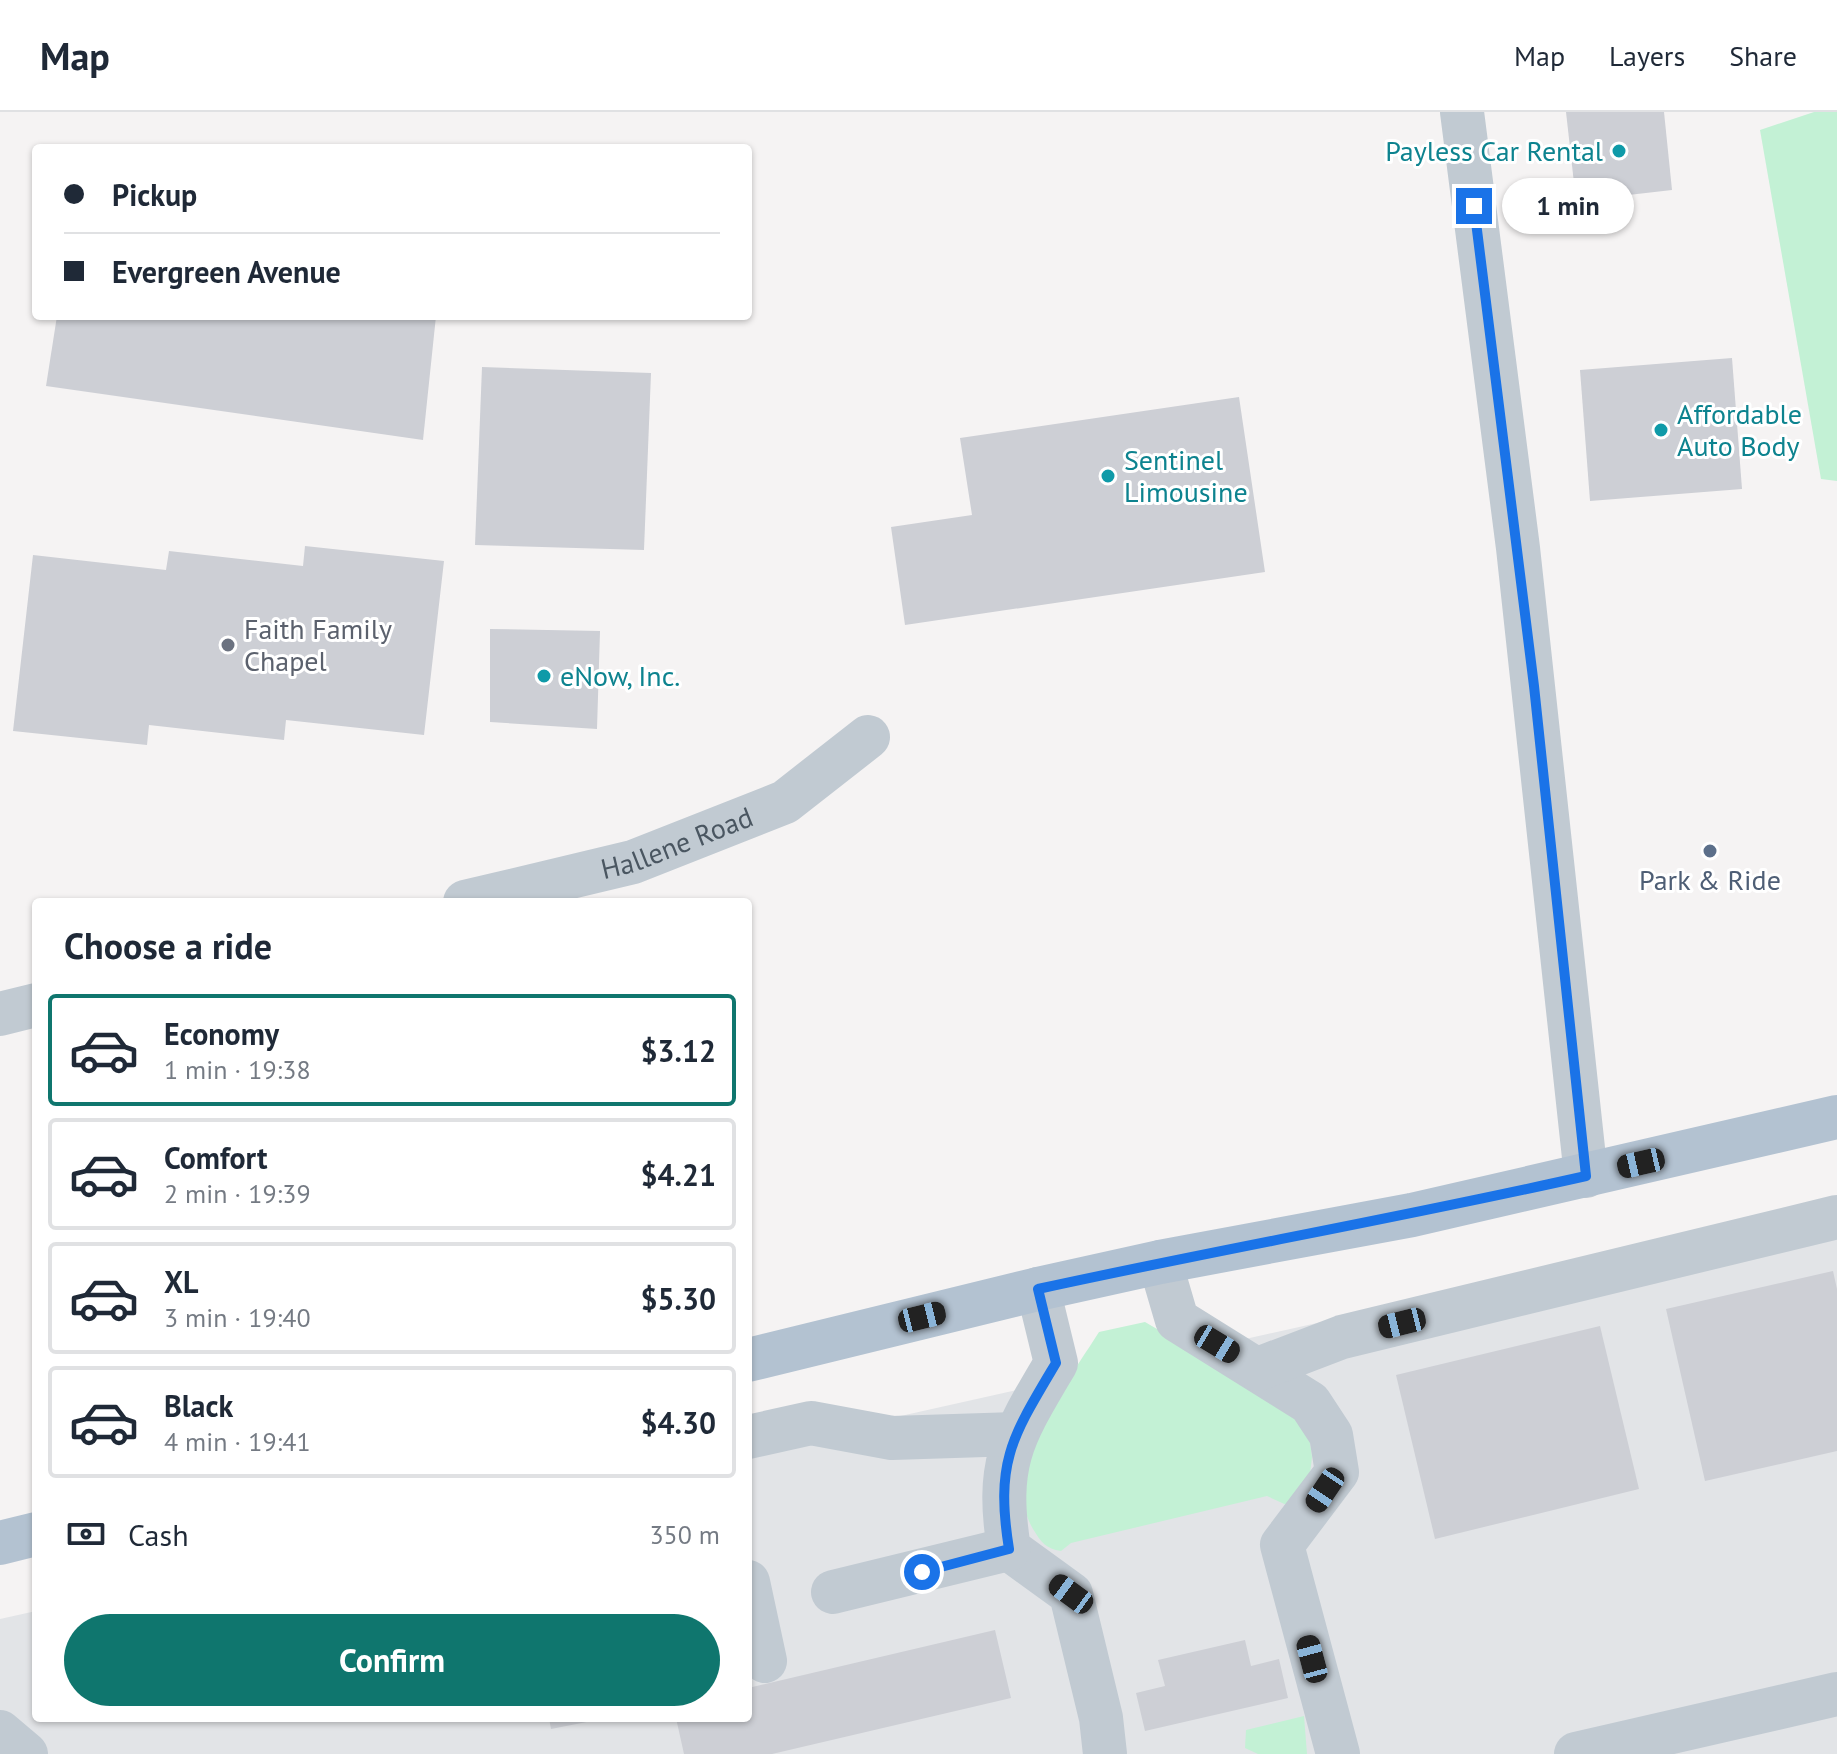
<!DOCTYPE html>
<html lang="en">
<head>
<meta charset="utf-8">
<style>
	body { margin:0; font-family:"PT Sans",sans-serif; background:#f6f6f7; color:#1f2937; height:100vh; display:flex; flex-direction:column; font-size:30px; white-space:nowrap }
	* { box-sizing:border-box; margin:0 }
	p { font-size:26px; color:#747a83 }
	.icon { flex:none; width:44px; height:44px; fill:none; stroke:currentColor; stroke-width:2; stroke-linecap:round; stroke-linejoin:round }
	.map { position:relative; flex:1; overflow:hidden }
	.panel { position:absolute; left:32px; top:786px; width:720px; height:824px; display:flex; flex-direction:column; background:#fff; border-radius:8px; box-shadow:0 2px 6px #0004 }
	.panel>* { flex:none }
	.guide { position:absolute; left:32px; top:32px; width:720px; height:176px; border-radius:8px; box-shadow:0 2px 6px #0004; display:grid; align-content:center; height:176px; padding:0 32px; background:#fff }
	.end { position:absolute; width:36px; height:36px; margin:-18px; border:10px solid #1a73e8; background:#fff; box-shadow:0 0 0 4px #fff }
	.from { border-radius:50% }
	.bubble { position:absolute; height:56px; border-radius:28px; background:#fff; box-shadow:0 2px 6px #0004; font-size:26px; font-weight:700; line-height:56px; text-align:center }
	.car { position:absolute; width:24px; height:48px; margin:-24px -12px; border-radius:10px; box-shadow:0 0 6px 2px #0007; background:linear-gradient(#222 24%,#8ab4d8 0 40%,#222 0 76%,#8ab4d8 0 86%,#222 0) }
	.guide b { display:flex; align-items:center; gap:28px; height:76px; font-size:30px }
	.guide b+b { border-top:2px solid #e0e1e3 }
	.guide i { width:20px; height:20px; background:#1f2937 }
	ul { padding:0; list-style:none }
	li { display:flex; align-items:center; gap:24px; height:112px; margin:0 16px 12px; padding:0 16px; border:4px solid #e0e1e3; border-radius:8px }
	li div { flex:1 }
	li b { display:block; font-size:30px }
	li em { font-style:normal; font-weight:700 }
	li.on { border-color:#0f766e }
	li>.icon { width:72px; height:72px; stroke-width:1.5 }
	h2 { padding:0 32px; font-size:36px; line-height:96px }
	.pay { display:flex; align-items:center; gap:20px; height:88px; padding:0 32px; font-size:30px }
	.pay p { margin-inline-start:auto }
	.primary-button { display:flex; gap:16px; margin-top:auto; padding:16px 32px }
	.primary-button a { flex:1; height:92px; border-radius:48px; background:#0f766e; color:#fff; font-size:32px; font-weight:700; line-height:92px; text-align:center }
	header { display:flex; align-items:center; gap:48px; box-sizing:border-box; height:112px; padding:0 40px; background:#fff; border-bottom:2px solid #e0e1e3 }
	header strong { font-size:38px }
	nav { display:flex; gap:44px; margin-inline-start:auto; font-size:28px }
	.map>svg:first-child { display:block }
	.airport { fill:#e2e4e7 }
	.green { fill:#c3f1d5 }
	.building { fill:#cdcfd5 }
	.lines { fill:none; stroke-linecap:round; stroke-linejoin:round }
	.minor { stroke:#c1cad2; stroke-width:44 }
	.major { stroke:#b3c2d1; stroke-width:44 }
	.route { stroke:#1a73e8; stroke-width:10 }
	.culture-dot { fill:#0f9aa8; stroke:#fff; stroke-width:3 }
	.worship-dot { fill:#6b7280; stroke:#fff; stroke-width:3 }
	.service-dot { fill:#5c6f8a; stroke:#fff; stroke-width:3 }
	.labels { text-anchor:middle; stroke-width:6; stroke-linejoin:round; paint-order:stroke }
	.culture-label { font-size:28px; fill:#0d838f; stroke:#fff; text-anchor:start }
	.worship-label { font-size:28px; fill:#5b616d; stroke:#fff; text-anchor:start }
	.street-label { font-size:28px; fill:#4a5661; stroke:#fff }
	.service-label { font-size:28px; fill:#4e5e75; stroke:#fff }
</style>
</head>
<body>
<header>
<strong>Map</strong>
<nav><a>Map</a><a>Layers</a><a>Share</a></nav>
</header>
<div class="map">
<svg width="1837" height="1642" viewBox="0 0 1837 1642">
	<rect width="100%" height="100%" fill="#f5f3f3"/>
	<path class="airport" d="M1837,1095V1642H0V1507L36,1499V1606H748V1338Z"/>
	<g class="green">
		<path d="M1814,0H1837V369L1821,367L1760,18Z"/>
		<path d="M1145,1210L1287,1293L1309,1324L1312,1345L1310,1362L1291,1395L1267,1384L1071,1431L1061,1439C1046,1437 1041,1430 1033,1417C998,1357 1068,1270 1099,1220Z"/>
		<path d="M1304,1604L1307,1642H1258L1245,1636L1246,1618Z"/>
	</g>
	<g class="building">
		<path d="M1566,0H1664L1672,78L1576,89Z"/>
		<path d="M57,204H436L423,328L46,274Z"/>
		<path d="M1732,246L1742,377L1590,389L1580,258Z"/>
		<path d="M482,255L651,261L644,438L475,433Z"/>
		<path d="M1239,285L1265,460L905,513L891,415L972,403L960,326Z"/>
		<path d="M305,434L444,449L424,623L286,608L284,628L149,613L147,633L13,619L33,443L166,458L169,439L303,454Z"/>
		<path d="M490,517L600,519L597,617L490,610Z"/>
		<path d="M1833,1159L1837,1177V1339L1705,1369L1666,1197Z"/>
		<path d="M1600,1214L1639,1377L1435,1427L1396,1263Z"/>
		<path d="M995,1518L1011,1586L772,1642H684L676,1606H748V1576Z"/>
		<path d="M1245,1528L1251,1554L1279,1547L1288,1586L1145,1619L1136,1581L1165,1574L1158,1548Z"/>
		<path d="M549,1606H602V1607L551,1617Z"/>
	</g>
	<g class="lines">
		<g class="minor">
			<path d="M1462,0L1518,436L1586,1064"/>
			<path id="s1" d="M465,790L633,750L785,690L868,625"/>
			<path d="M0,902L36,893"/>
			<path d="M1160,1150L1177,1208L1310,1291L1331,1323L1337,1360L1282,1433L1338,1642"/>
			<path d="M1038,1177L1056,1251C1013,1324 995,1349 1009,1437L1071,1482L1101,1606L1105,1642"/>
			<path d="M1258,1257L1342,1225L1837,1105"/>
			<path d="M748,1325L811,1311L892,1326L1016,1322"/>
			<path d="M748,1470L765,1549"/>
			<path d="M833,1480L1009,1437"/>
			<path d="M0,1620L26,1642"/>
			<path d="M1576,1642L1837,1582"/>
		</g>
		<g class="major">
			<path d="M748,1248L1038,1177L1160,1150L1412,1103L1837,1005"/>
			<path d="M0,1431L36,1422"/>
		</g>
	</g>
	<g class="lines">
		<path class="route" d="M922,1460L1009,1437C995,1349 1012,1325 1056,1251L1038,1177C1221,1137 1404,1105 1586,1064L1534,574L1474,94"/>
	</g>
	<g class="culture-dot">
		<circle cx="1619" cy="39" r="8"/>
		<circle cx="1661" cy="318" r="8"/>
		<circle cx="1108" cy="364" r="8"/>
		<circle cx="544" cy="564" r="8"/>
	</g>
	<circle class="worship-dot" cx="228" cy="533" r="8"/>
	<circle class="service-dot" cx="1710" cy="739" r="8"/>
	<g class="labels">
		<g class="culture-label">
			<text x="1603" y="49" text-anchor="end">Payless Car Rental</text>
			<text x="1677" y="312">Affordable<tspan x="1677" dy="32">Auto Body</tspan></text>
			<text x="1124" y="358">Sentinel<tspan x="1124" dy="32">Limousine</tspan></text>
			<text x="560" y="574">eNow, Inc.</text>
		</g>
		<g class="worship-label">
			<text x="244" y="527">Faith Family<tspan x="244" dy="32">Chapel</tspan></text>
		</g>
		<g class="street-label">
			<text dy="10" stroke="none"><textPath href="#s1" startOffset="220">Hallene Road</textPath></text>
		</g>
		<g class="service-label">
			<text x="1710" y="778">Park &amp; Ride</text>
		</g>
	</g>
</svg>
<i class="end from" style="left:922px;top:1460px"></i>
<i class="end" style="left:1474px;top:94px"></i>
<div class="bubble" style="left:1502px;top:66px;width:132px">1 min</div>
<i class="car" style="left:1641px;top:1051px;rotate:257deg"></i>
<i class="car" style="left:922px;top:1205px;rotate:76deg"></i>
<i class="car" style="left:1402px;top:1211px;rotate:256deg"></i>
<i class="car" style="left:1217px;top:1232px;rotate:121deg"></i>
<i class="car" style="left:1325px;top:1378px;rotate:214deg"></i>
<i class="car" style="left:1071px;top:1482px;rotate:306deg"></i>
<i class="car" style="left:1312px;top:1547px;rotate:345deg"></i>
<div class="guide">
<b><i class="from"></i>Pickup</b>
<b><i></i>Evergreen Avenue</b>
</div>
<section class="panel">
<h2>Choose a ride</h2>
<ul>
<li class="on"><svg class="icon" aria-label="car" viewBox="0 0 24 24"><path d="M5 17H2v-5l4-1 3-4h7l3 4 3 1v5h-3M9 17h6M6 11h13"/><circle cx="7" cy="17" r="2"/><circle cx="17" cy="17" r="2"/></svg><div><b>Economy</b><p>1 min · 19:38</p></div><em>$3.12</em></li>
<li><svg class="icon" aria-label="car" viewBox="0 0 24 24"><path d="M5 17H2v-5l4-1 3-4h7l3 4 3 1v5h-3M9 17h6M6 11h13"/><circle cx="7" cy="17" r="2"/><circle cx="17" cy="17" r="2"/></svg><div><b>Comfort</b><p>2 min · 19:39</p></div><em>$4.21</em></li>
<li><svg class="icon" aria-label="car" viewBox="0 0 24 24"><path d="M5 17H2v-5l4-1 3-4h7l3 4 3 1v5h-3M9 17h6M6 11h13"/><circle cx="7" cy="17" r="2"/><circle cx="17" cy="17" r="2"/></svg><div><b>XL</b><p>3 min · 19:40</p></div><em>$5.30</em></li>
<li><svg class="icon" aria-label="car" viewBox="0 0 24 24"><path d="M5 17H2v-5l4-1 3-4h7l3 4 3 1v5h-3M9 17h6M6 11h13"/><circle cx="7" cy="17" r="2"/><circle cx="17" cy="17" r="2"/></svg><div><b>Black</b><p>4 min · 19:41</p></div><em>$4.30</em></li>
</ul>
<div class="pay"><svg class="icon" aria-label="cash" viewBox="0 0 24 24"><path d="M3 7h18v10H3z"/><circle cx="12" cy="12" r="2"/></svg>Cash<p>350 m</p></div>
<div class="primary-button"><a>Confirm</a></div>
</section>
</div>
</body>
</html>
